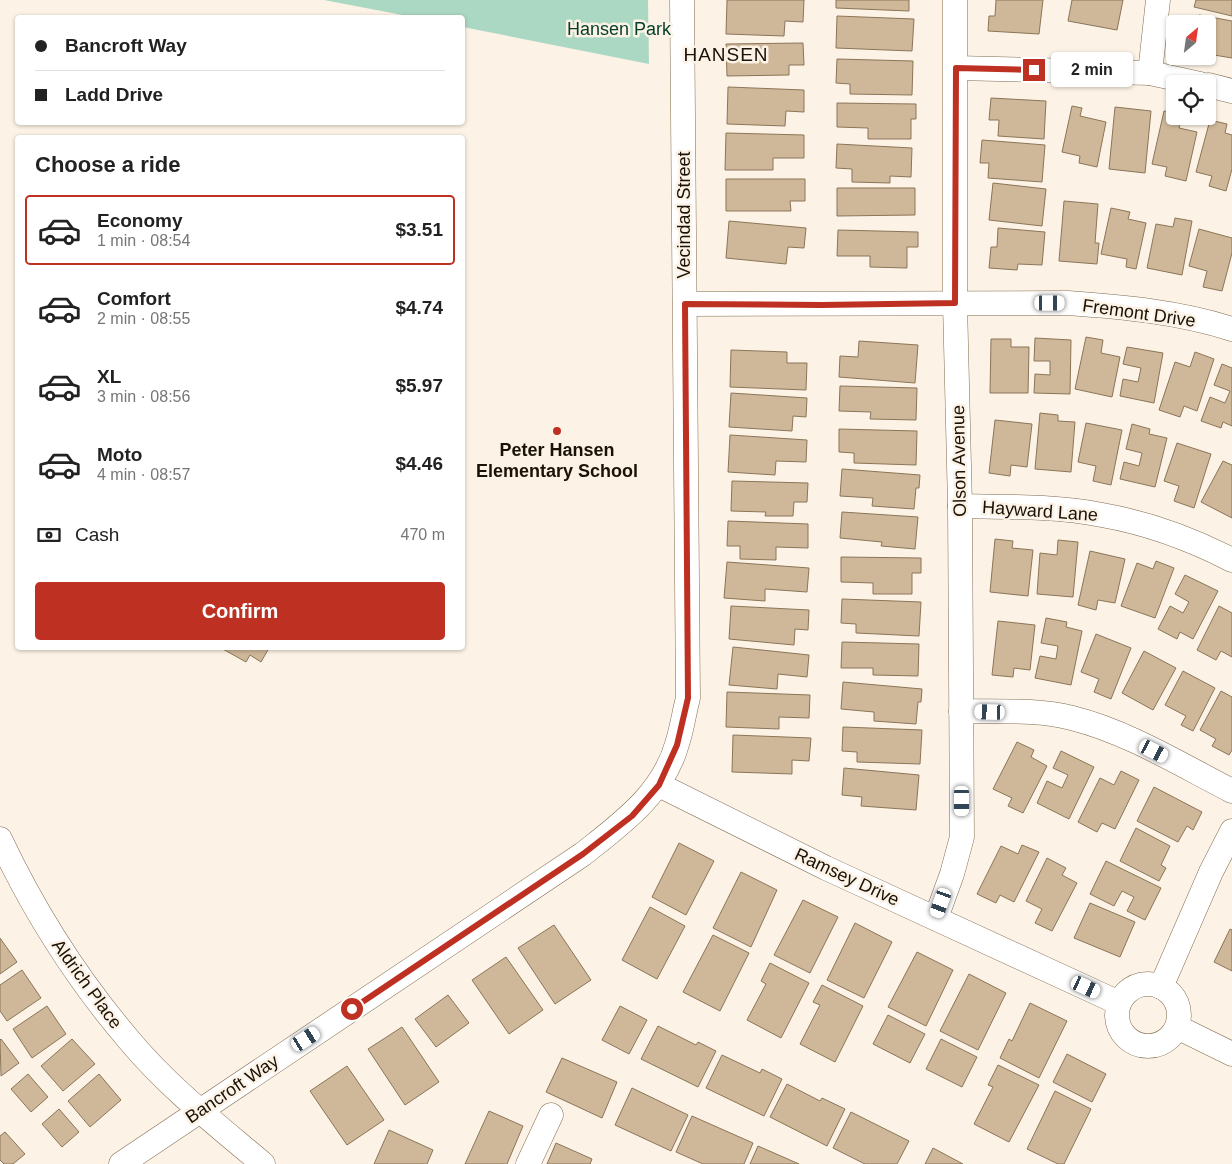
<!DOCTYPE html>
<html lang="en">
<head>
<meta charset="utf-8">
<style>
	body { margin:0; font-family:Helvetica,sans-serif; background:#f6f6f6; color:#222; height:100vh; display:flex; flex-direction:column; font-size:19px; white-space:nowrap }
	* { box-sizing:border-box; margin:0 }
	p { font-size:16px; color:#767676 }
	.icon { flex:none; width:28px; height:28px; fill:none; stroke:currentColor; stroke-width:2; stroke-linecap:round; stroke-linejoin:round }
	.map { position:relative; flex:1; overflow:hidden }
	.panel { position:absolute; left:15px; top:135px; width:450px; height:515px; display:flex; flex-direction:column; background:#fff; border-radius:5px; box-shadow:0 1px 4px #0004 }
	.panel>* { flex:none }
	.top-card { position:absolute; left:15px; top:15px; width:450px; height:110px; border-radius:5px; box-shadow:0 1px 4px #0004; display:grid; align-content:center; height:110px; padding:0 20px; background:#fff }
	.needle { width:32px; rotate:29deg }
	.controls { position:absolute; left:1166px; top:15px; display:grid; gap:10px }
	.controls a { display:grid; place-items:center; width:50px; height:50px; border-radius:5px; background:#fff; box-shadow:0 1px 4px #0004; font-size:25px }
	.end { position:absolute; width:22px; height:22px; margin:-11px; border:6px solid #be3122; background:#fff; box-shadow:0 0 0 2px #fff }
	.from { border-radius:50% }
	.bubble { position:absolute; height:35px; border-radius:5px; background:#fff; box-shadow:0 1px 4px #0004; font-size:16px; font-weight:700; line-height:35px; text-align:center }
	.car { position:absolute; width:15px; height:30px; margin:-15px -8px; border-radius:6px; box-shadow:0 0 4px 1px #0007; background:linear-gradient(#fff 24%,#345 0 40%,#fff 0 76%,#345 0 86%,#fff 0) }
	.top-card b { display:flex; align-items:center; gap:18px; height:48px; font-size:19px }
	.top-card b+b { border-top:1px solid #e0e0e0 }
	.top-card i { width:12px; height:12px; background:#222 }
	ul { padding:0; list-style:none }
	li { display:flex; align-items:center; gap:15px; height:70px; margin:0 10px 8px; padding:0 10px; border:2px solid transparent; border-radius:5px }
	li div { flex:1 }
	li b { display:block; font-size:19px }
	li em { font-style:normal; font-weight:700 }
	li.selected { border-color:#be3122 }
	li>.icon { width:45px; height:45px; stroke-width:1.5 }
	h2 { padding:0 20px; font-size:22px; line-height:60px }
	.pay { display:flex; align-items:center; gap:12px; height:55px; padding:0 20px; font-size:19px }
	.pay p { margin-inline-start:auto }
	.primary-button { display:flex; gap:10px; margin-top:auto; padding:10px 20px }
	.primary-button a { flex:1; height:58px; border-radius:5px; background:#be3122; color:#fff; font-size:20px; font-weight:700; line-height:58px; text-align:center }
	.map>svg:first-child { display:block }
	.green { fill:#aad8c2 }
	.building { fill:#cfb899; stroke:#8b7558 }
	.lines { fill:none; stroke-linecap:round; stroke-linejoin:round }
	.minor-casing { stroke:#826d50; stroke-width:25 }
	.minor { stroke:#fff; stroke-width:24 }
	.route { stroke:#be3122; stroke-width:6 }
	.poi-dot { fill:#be3122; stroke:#fcf2e5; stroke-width:2 }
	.labels { text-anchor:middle; stroke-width:5; stroke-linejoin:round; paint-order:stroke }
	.park-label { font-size:18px; fill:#003e2a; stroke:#fcf2e5 }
	.street-label { font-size:18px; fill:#1a1207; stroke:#fcf2e5 }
	.poi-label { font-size:18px; font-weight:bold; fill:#1a1207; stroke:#fcf2e5 }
	.neighbourhood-label { font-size:19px; letter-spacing:1px; fill:#1a1207; stroke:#fcf2e5 }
</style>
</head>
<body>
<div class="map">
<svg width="1232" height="1164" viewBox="0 0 1232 1164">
	<rect width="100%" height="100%" fill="#fcf2e5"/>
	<path class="green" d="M324,0H648L649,64L463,27L462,18L413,17Z"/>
	<g class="building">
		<path d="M727,0H804L803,22L785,21L784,36L726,34Z"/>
		<path d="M836,0H909V11L836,8Z"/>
		<path d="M996,0H1043L1039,34L988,31L989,16H995Z"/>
		<path d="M1072,0H1123L1117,30L1068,21Z"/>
		<path d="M1196,0H1232V16L1194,7Z"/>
		<path d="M1199,15L1232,21V58L1208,54V24H1198Z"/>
		<path d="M837,16L914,19L912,51L836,48Z"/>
		<path d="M803,43L804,65H789V75L727,76L726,44Z"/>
		<path d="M837,59L913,61L912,95L850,94V84L836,83Z"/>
		<path d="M728,87L804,90V112L786,111L785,126L727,124Z"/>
		<path d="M991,98L1046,101L1044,139L998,136L999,120H989Z"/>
		<path d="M837,103L916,104V119H911V139H868V128L837,127Z"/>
		<path d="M1072,106L1082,108L1080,116L1106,122L1097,167L1079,163L1080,156L1062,152Z"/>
		<path d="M1115,107L1151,111L1145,173L1109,169Z"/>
		<path d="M1164,111L1175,113V116H1182L1179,128L1197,132L1186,181L1165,176L1167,167L1152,164Z"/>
		<path d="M1210,120L1227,124L1225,133L1232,135V169L1226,191L1209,186L1212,176L1196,172Z"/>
		<path d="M726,133L804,135V158H773V170H725Z"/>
		<path d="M982,140L1045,145L1042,182L988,178L989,163H980Z"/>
		<path d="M837,144L912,148L911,177L890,176V183L852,182V169L836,168Z"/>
		<path d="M726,179H805V201H790L791,211H726Z"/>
		<path d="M993,183L1046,189L1042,226L989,220Z"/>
		<path d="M837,188H915V215L837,216Z"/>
		<path d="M1064,201L1098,204L1095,243H1099L1097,264L1059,261Z"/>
		<path d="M1111,208L1130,212L1128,219L1146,223L1136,269L1126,267L1127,259L1101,254Z"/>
		<path d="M1175,218L1192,221L1182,275L1147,268L1156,224L1173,227Z"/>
		<path d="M729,221L806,228L804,248L788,247L786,264L726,258Z"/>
		<path d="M998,228L1045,232L1042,265L1018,264L1017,270L989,268L991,247H997Z"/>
		<path d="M1199,229L1232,238V253L1222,291L1203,287L1207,271L1189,266Z"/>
		<path d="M838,230L918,232V247H907V268L870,267V256H837Z"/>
		<path d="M1086,337L1103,340L1101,353L1120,357L1112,397L1075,389Z"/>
		<path d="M1035,338L1071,340L1070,394L1034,393L1035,374L1050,375V361H1034Z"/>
		<path d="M991,339H1011V347H1029L1028,393H990Z"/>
		<path d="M859,341L918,345L915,383L839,377L840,356L858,357Z"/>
		<path d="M1127,347L1163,353L1154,403L1120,396L1123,379L1138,382L1141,368L1123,364Z"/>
		<path d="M731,350L787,352V363H807L806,390L730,387Z"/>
		<path d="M1195,352L1214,359L1197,411L1184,406L1180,417L1159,410L1175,362L1190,367Z"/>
		<path d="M1222,364L1232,368V426L1223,422L1221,428L1201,421L1210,397L1225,403L1230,391L1214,385Z"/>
		<path d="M840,386L917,388L916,420L870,419L871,412L839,411Z"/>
		<path d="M731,393L807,398L806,417L793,416L792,431L729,427Z"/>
		<path d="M1040,413L1058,415V421L1075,422L1071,472L1035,469Z"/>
		<path d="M995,420L1032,424L1027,467L1011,465L1010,476L989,473Z"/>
		<path d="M1086,423L1122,430L1111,485L1093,481L1096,466L1078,462Z"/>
		<path d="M1132,424L1150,429L1149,434L1167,438L1155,487L1120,479L1124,462L1139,466L1142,453L1126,449Z"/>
		<path d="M839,429L917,431L916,465L854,463V453L839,452Z"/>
		<path d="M730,435L807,440L806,462L776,461L775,475L728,472Z"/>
		<path d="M1177,443L1211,454L1194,508L1174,501L1179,486L1164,481Z"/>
		<path d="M1223,461L1232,465V518L1201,502Z"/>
		<path d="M842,469L920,475L919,488H916L914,509L872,506L873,498L840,496Z"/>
		<path d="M732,481L808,483L807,502H794L793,516H765L766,512L731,511Z"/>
		<path d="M842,512L918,517L915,549L881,546L882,542L840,538Z"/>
		<path d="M728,521L808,524V548L776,547V560L740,559V546H727Z"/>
		<path d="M995,539L1013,541L1012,548L1033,550L1028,596L990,592Z"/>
		<path d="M1058,540L1078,542L1073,597L1037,594L1040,553L1057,555Z"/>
		<path d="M1090,551L1125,559L1115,603L1098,600L1096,610L1078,605Z"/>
		<path d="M841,557L921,558V573H912V594H873V583L841,582Z"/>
		<path d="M1156,561L1174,568L1155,618L1121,606L1137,563L1153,569Z"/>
		<path d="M727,562L809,568L807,592L765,589V601L724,598Z"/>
		<path d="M1185,575L1218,591L1193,639L1180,632L1177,639L1158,629L1170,606L1183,613L1189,602L1175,594Z"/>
		<path d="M842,599L921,602L919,636L856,633V624L841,623Z"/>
		<path d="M731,606L809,610L808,630L795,629L794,645L729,639Z"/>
		<path d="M1219,606L1232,613V657L1221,651L1216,660L1197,650Z"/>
		<path d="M1046,618L1067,622L1066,627L1082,631L1071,685L1035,678L1040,656L1056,659L1058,646L1041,643Z"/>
		<path d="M998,621L1035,625L1030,670L1014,668L1013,677L992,675Z"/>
		<path d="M1096,634L1131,648L1111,699L1094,692L1099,679L1081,672Z"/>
		<path d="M842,642L919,644L918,676L873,675V668H841Z"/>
		<path d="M733,647L809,655L807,677L778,674L777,689L729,685Z"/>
		<path d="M221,648H269L261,662L250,655L246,662Z"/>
		<path d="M1144,651L1176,668L1153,710L1122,693Z"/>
		<path d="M1183,671L1215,688L1193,731L1181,725L1186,716L1165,705Z"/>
		<path d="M843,682L922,689L921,702H918L916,724L874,721V712L841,709Z"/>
		<path d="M1221,691L1232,697V750L1229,755L1212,746L1216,739L1200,730Z"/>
		<path d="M727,692L810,695L809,718L779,717V729L726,727Z"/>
		<path d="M843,727L922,730L920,764L857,762V752L842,751Z"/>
		<path d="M733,735L811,738L809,761L792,760V774L732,772Z"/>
		<path d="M1017,742L1034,750L1031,757L1047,766L1023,813L1008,806L1012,798L993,789Z"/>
		<path d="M1061,751L1094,767L1069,819L1037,803L1047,781L1062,788L1068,775L1053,768Z"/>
		<path d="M844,768L919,775L916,810L861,806L862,797L842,795Z"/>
		<path d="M1121,771L1139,780L1115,829L1102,823L1097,832L1078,822L1100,778L1114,785Z"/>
		<path d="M1154,787L1202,812L1193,830L1187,826L1178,842L1137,821Z"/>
		<path d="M1136,828L1170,846L1161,865L1166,868L1159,881L1120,861Z"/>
		<path d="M679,843L714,861L686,915L652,897Z"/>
		<path d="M1022,845L1039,852L1014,902L1000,895L996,903L977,894L1001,846L1018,854Z"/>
		<path d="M1047,858L1066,868L1062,875L1077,883L1052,931L1035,923L1042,909L1026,901Z"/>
		<path d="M1106,861L1161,888L1145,920L1127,911L1134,897L1122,891L1114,906L1090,894Z"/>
		<path d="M741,872L777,890L751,947L713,928Z"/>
		<path d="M803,900L838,917L810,973L774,955Z"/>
		<path d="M1090,903L1135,922L1120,957L1074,938Z"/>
		<path d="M650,907L685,926L657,979L622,960Z"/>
		<path d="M855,923L892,942L864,998L827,980Z"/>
		<path d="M554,925L591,980L555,1004L518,948Z"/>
		<path d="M1230,929L1232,930V971L1214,962Z"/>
		<path d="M713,935L749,953L720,1011L683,992Z"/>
		<path d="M0,938L17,962L0,974Z"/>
		<path d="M917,952L953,970L926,1026L888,1007Z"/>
		<path d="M506,957L543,1010L509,1034L472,980Z"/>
		<path d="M770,963L809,983L781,1038L747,1020L766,984L761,981Z"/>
		<path d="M22,970L41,998L7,1021L0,1011V985Z"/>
		<path d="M969,974L1006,993L978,1050L940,1031Z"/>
		<path d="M822,985L863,1006L835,1062L800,1044L820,1005L813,1002Z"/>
		<path d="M448,995L469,1023L436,1047L415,1019Z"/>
		<path d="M1030,1003L1067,1021L1039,1078L1000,1058L1009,1039L1012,1041Z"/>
		<path d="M47,1006L66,1034L32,1058L13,1029Z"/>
		<path d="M620,1006L647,1020L629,1054L602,1040Z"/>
		<path d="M888,1015L925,1034L910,1063L873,1044Z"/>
		<path d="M658,1026L696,1045L698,1042L716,1051L698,1087L641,1059Z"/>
		<path d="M402,1027L439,1082L405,1105L368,1049Z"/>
		<path d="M1,1039L19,1063L1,1076L0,1040Z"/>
		<path d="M72,1039L95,1064L63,1091L41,1066Z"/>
		<path d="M941,1039L977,1057L962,1087L926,1069Z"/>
		<path d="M1067,1054L1106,1074L1092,1102L1053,1082Z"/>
		<path d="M722,1055L760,1073L762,1069L782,1079L764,1116L706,1088Z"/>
		<path d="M562,1058L617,1082L602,1118L546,1092Z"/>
		<path d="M998,1065L1039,1085L1009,1142L974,1124L993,1087L988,1085Z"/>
		<path d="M347,1066L384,1120L347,1145L310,1091Z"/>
		<path d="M28,1074L48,1097L31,1112L11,1089Z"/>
		<path d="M99,1074L121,1100L90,1127L68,1101Z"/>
		<path d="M787,1084L820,1101L822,1098L845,1109L827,1146L770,1117Z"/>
		<path d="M632,1088L688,1115L671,1151L615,1125Z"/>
		<path d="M1055,1091L1091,1109L1064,1164H1058L1027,1149Z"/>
		<path d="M59,1109L79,1132L62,1147L42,1124Z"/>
		<path d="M489,1111L523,1126L507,1164H465Z"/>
		<path d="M851,1112L909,1141L897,1164H865L833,1148Z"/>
		<path d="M692,1116L753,1143L744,1164H703L676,1152Z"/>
		<path d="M389,1130L433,1150L427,1164H374Z"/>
		<path d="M5,1132L25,1154L13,1164H4L0,1160V1136Z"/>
		<path d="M556,1143L592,1159L590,1164H547Z"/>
		<path d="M758,1146L799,1164H750Z"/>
		<path d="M933,1148L963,1164H925Z"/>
	</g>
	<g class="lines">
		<defs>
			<g id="minor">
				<path d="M956,68L1150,73L1200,84"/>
				<path d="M1150,73L1158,0"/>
				<path d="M1208,85L1232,91"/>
				<path d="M685,304L1068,303C1124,307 1179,312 1232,329"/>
				<path d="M960,506C1007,507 1056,506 1102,515C1148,523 1191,539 1232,560"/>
				<path d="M961,711C998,712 1036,709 1072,718C1128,732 1181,765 1232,791"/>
				<path d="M659,785L826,868L1119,1003"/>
				<path d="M0,839C34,911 77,979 129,1040C168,1087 217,1125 263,1164"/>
				<path d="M936,918L952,874L962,837L960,506L955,303V0"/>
				<circle cx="1148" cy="1015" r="31"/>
				<path d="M1161,987L1211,872L1232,831"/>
				<path d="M1177,1027L1232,1054"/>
				<path d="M121,1164L583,854C622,823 663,794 677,744C682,729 684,713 688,698L682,0"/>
				<path d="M528,1164L551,1115"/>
			</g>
		</defs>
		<use href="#minor" class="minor-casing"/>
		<use href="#minor" class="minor"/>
	</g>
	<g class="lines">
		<path class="route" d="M352,1009L583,854L632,816L659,785L677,745L688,698L685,304L822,305L955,303L956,68L1034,70"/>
	</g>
	<circle class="poi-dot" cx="557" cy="431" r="5"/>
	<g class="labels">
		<g class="park-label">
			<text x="619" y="35">Hansen Park</text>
		</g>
		<g class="street-label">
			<text transform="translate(684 215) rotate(-90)" y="6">Vecindad Street</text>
			<text transform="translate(1139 313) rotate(8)" y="6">Fremont Drive</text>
			<text transform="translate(959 461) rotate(-91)" y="6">Olson Avenue</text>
			<text transform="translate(1040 511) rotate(4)" y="6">Hayward Lane</text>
			<text transform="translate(847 877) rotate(25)" y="6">Ramsey Drive</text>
			<text transform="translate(87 984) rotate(54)" y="6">Aldrich Place</text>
			<text transform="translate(232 1089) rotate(-34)" y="6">Bancroft Way</text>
		</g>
		<g class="poi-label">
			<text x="557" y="456">Peter Hansen<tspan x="557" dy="21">Elementary School</tspan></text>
		</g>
		<g class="neighbourhood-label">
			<text x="726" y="61">HANSEN</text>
		</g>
	</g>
</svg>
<div class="controls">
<a><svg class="needle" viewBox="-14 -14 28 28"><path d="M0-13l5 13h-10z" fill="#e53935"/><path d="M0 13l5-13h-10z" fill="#767676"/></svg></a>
<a><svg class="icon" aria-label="locate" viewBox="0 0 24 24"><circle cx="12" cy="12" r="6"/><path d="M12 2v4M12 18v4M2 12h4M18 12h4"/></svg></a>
</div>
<i class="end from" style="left:352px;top:1009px"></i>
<i class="end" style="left:1034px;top:70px"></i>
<div class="bubble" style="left:1051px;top:52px;width:82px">2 min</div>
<i class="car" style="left:1050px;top:303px;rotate:90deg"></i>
<i class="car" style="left:990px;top:712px;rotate:272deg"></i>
<i class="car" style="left:1154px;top:751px;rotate:117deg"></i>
<i class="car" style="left:962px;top:801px;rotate:180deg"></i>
<i class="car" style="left:941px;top:903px;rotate:200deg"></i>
<i class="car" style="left:1086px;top:987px;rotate:115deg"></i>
<i class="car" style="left:306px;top:1039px;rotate:57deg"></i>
<div class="top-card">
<b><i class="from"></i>Bancroft Way</b>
<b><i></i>Ladd Drive</b>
</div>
<section class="panel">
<h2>Choose a ride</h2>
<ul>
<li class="selected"><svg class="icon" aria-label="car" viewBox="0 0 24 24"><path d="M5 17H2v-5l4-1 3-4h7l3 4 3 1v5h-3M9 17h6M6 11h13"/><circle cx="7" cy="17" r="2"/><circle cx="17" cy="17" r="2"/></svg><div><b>Economy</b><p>1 min · 08:54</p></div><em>$3.51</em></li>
<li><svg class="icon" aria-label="car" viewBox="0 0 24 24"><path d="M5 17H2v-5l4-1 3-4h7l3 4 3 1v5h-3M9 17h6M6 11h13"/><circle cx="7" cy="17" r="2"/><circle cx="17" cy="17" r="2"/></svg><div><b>Comfort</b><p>2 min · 08:55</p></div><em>$4.74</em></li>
<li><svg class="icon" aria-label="car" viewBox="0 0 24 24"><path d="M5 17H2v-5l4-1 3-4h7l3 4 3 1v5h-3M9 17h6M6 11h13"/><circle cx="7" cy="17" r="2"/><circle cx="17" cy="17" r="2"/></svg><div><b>XL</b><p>3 min · 08:56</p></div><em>$5.97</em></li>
<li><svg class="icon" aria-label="car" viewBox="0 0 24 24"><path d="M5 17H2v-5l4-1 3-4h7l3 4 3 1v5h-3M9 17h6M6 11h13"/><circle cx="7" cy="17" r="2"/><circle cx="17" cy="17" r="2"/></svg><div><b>Moto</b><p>4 min · 08:57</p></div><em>$4.46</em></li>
</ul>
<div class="pay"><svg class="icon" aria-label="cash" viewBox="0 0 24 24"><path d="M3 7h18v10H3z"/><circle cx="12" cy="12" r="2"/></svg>Cash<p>470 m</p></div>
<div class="primary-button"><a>Confirm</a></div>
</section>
</div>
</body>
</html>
